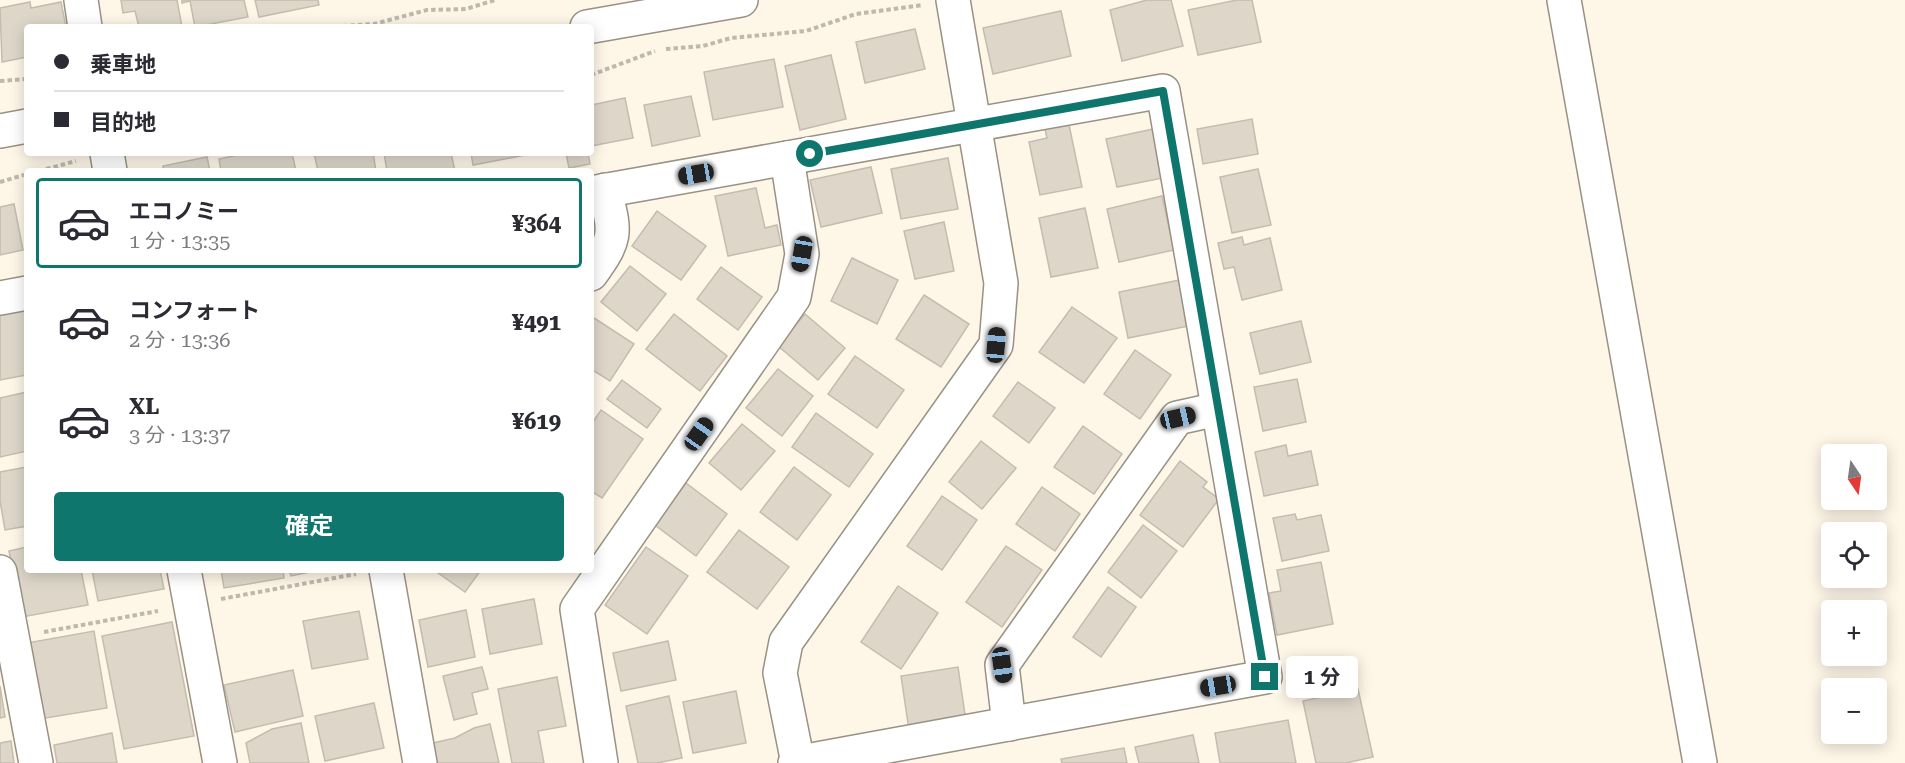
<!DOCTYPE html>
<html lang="ja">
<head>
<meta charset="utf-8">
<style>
	body { margin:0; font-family:"Roboto Serif","Noto Sans JP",serif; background:#f7f7f7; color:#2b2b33; height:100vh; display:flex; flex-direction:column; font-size:22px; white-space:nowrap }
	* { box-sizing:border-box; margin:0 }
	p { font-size:20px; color:#7c7c81 }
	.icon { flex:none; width:33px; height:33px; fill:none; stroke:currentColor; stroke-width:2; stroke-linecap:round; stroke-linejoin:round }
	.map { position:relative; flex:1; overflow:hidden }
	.sheet { position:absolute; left:24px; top:168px; width:570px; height:405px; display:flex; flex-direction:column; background:#fff; border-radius:6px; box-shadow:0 3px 15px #0003 }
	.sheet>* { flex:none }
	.banner { position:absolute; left:24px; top:24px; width:570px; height:132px; border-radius:6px; box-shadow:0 3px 15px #0003; display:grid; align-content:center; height:132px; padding:0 30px; background:#fff }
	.needle { width:39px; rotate:167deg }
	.fabs { position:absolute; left:1821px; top:444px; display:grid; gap:12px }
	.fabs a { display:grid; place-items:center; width:66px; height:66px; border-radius:6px; background:#fff; box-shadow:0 3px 15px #0003; font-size:30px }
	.end { position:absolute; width:27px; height:27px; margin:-14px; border:8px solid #0f766e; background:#fff; box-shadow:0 0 0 3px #fff }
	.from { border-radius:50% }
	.bubble { position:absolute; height:42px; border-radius:6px; background:#fff; box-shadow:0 3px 15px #0003; font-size:20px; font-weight:700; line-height:42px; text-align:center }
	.car { position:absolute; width:18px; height:36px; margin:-18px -9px; border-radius:8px; box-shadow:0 0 4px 2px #0007; background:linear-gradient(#222 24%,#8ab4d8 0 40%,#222 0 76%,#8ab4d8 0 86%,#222 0) }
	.banner b { display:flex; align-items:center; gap:21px; height:57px; font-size:22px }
	.banner b+b { border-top:2px solid #e1e1e2 }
	.banner i { width:15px; height:15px; background:#2b2b33 }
	ul { padding:10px 0 0; list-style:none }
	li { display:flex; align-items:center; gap:18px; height:90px; margin:0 12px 9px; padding:0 18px; border:3px solid transparent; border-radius:6px }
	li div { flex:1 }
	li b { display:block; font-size:22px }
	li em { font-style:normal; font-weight:700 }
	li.selected { border-color:#0f766e }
	li>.icon { width:54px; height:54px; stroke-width:1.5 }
	.button { display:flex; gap:12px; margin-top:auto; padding:12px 30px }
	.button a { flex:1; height:69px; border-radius:6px; background:#0f766e; color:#fff; font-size:24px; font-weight:700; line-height:69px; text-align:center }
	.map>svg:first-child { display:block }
	.building { fill:#ded7c9; stroke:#c4bdaf; stroke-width:1.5 }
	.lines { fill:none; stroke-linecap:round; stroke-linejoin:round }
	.street-casing { stroke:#989284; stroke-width:36 }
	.secondary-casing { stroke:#989284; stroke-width:36 }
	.path { stroke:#bfb8ac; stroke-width:4; stroke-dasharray:4.5 3; stroke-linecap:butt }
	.street { stroke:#fff; stroke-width:33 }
	.secondary { stroke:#fff; stroke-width:33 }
	.route { stroke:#0f766e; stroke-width:8 }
</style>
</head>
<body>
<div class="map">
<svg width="1905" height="763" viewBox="0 0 1905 763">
	<rect width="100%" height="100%" fill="#fef6e7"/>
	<g class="building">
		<path d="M121,0H177L182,27H139L135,11L123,13Z"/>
		<path d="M182,0H244L248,17L195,27L190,1L182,3Z"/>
		<path d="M255,0H318L319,5L259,17Z"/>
		<path d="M1147,0H1171L1183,46L1122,61L1110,10Z"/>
		<path d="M1237,0H1252L1261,42L1198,55L1188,10Z"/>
		<path d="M30,2L31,8L61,2L66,27H27V57L2,62L0,8Z"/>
		<path d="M1061,11L1071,56L993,74L983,28Z"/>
		<path d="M915,29L925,69L865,83L856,42Z"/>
		<path d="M831,55L846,119L800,130L785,66Z"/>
		<path d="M774,59L783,107L713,120L704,72Z"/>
		<path d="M691,96L700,136L652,146L644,105Z"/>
		<path d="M625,98L633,138L591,146V105Z"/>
		<path d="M1252,119L1258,154L1203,164L1197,129Z"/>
		<path d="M1068,120L1082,187L1040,195L1029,142L1047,138L1044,125Z"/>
		<path d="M1158,128L1168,177L1117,187L1106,139Z"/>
		<path d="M247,153H292L296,171H221L219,159Z"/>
		<path d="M314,153H373L376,171H318Z"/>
		<path d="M384,153H451L455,171H387Z"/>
		<path d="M471,153H531V154L473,165Z"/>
		<path d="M566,153H588L590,164L569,168Z"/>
		<path d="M207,157L210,171H164L163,166Z"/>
		<path d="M948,158L958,209L901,219L891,169Z"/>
		<path d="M871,167L882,213L821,227L810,180Z"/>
		<path d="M1258,169L1271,225L1232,233L1220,177Z"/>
		<path d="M756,188L765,228L777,225L781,245L728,256L715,196Z"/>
		<path d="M1162,196L1174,250L1119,262L1107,209Z"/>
		<path d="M14,204L23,250L0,255V207Z"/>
		<path d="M1085,208L1098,268L1051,277L1039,218Z"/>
		<path d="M657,211L706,246L681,280L632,246Z"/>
		<path d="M944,222L954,271L915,279L904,231Z"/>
		<path d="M1242,237L1244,245L1270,238L1282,290L1242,300L1234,267L1224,269L1218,243Z"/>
		<path d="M852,258L898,280L877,324L831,301Z"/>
		<path d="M630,266L666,294L637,331L601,302Z"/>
		<path d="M721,267L762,297L738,330L697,299Z"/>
		<path d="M1180,280L1189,326L1128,338L1119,292Z"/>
		<path d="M924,295L969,324L941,367L896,339Z"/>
		<path d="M1072,307L1117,338L1084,383L1039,352Z"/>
		<path d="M27,309V375L0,380V315Z"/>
		<path d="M674,314L727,356L700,391L646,349Z"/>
		<path d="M805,314L845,348L818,380L778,346Z"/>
		<path d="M591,316L634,344L610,381L591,369Z"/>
		<path d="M1301,321L1311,362L1260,374L1250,333Z"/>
		<path d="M1135,350L1171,375L1140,419L1104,394Z"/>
		<path d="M855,356L904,390L877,428L828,394Z"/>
		<path d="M778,369L813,396L782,436L746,408Z"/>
		<path d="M1297,379L1306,422L1263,431L1254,387Z"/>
		<path d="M622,380L661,409L647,428L607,399Z"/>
		<path d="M1018,382L1055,408L1029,443L993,416Z"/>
		<path d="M27,392V451L0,457V398Z"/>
		<path d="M601,410L643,439L602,498L591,491V425Z"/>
		<path d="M816,413L873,454L849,487L792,447Z"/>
		<path d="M742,424L775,451L741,490L709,463Z"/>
		<path d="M1083,426L1122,454L1094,494L1054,467Z"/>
		<path d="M981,441L1016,468L982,509L949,482Z"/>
		<path d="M1286,445L1288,456L1311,451L1318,485L1264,496L1255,452Z"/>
		<path d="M1180,461L1207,482L1203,487L1219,499L1183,547L1140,515Z"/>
		<path d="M27,467V526L5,530L0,501V472Z"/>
		<path d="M794,467L831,495L797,540L760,512Z"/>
		<path d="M686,483L727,514L696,556L655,525Z"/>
		<path d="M1042,487L1080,514L1055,551L1016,524Z"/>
		<path d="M942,496L977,520L942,570L907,546Z"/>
		<path d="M1295,514L1297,520L1321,515L1329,551L1282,561L1273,518Z"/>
		<path d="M1143,525L1177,551L1141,598L1108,572Z"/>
		<path d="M739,530L789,567L757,609L707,572Z"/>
		<path d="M1006,546L1042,570L1002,627L966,602Z"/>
		<path d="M27,547V570H81L88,605L22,617L9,551Z"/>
		<path d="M646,547L688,576L647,634L605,605Z"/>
		<path d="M1321,562L1333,624L1277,635L1269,593L1281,591L1277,570Z"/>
		<path d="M92,570H160L164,589L98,601Z"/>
		<path d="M221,570H283L284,578L224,588Z"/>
		<path d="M289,570H320L291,576Z"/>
		<path d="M434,570H481L465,592Z"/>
		<path d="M898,586L938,613L901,669L861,642Z"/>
		<path d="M1108,587L1136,607L1101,657L1073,637Z"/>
		<path d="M534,599L542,644L490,654L482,609Z"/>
		<path d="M466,610L475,657L428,667L419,620Z"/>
		<path d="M359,611L368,659L312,669L303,621Z"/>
		<path d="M172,622L194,736L124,749L102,636Z"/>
		<path d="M94,631L107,708L40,719L27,643Z"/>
		<path d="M668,641L676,680L621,691L613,653Z"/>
		<path d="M482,667L488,689L472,693L477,714L454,720L443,676Z"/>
		<path d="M958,667L967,728L910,737L901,676Z"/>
		<path d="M293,670L303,716L235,732L224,685Z"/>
		<path d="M557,677L566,726L538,731L544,763H512L498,689Z"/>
		<path d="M0,686L5,717L0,718Z"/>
		<path d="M1358,689L1373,757L1346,763H1316L1303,701Z"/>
		<path d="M736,691L746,743L693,753L683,702Z"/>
		<path d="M669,696L682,758L657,763H638L626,706Z"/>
		<path d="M374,703L384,748L325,761L315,716Z"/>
		<path d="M1288,720L1296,763H1220L1215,733Z"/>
		<path d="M301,723L309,763H250L246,743L272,729Z"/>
		<path d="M490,724L499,763H433L428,744L455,738L474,728Z"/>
		<path d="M112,733L117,763H57L54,745Z"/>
		<path d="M1193,735L1199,763H1139L1135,747Z"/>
		<path d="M11,741L14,763H0V743Z"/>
		<path d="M1124,748L1127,763H1062L1061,759Z"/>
	</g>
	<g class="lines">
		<defs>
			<g id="street">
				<path d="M591,193L1163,91L1265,677L795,763"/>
				<path d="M591,274C618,237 615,233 605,190"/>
				<path d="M0,298L27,293"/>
				<path d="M386,570L420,763"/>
				<path d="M0,572L36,763"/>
				<path d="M1009,724L1002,665L1177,418L1218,409"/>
				<path d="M601,763L577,609L794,297L802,254L787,158"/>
			</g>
			<g id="secondary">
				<path d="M81,0L85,27"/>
				<path d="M1564,0L1700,763"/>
				<path d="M587,27L741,0"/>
				<path d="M0,131L27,126"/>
				<path d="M107,153L110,171"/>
				<path d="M184,570L220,763"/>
				<path d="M798,763L780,673L786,642L996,345L1001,283L953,0"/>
			</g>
		</defs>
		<use href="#street" class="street-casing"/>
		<use href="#secondary" class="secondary-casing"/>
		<g class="path">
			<path d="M328,27L374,24L427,10L466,9L495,0"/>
			<path d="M666,49L703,46L731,38L806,31L856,14L923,5"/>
			<path d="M591,75L655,51"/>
			<path d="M0,81L27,79"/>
			<path d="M39,171L76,161"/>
			<path d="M0,182L27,174"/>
			<path d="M221,599L356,574"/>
			<path d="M44,632L158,611"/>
		</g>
		<use href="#street" class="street"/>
		<use href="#secondary" class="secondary"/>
	</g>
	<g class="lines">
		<path class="route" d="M810,154L1163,91L1265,677"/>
	</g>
</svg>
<div class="fabs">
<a><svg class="needle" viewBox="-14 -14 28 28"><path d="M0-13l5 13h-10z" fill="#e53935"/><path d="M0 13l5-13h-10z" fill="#7c7c81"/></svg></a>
<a><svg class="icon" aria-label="locate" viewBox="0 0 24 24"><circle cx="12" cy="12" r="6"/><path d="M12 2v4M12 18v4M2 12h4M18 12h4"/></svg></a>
<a>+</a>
<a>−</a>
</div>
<i class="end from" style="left:810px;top:154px"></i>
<i class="end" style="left:1265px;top:677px"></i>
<div class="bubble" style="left:1286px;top:656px;width:72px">1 分</div>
<i class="car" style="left:696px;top:174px;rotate:260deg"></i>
<i class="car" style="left:802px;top:254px;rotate:190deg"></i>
<i class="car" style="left:996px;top:345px;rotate:5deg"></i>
<i class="car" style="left:1178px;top:418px;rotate:77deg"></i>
<i class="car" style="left:699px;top:434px;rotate:35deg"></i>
<i class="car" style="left:1002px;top:665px;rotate:172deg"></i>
<i class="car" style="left:1218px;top:686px;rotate:260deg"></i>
<div class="banner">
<b><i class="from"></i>乗車地</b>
<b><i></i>目的地</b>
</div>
<section class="sheet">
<ul>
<li class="selected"><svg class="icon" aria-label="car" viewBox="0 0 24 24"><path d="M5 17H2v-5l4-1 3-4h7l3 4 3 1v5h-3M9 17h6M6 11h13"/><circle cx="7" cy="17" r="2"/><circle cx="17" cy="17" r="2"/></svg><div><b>エコノミー</b><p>1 分 · 13:35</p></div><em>¥364</em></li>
<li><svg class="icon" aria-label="car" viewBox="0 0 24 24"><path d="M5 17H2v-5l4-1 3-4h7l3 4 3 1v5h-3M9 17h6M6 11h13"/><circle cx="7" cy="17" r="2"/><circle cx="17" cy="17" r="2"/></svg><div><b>コンフォート</b><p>2 分 · 13:36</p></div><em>¥491</em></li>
<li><svg class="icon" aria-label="car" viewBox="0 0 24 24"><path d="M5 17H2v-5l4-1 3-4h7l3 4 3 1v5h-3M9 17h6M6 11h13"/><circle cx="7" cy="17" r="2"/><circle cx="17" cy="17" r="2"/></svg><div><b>XL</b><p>3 分 · 13:37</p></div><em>¥619</em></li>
</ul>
<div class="button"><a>確定</a></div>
</section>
</div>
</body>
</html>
